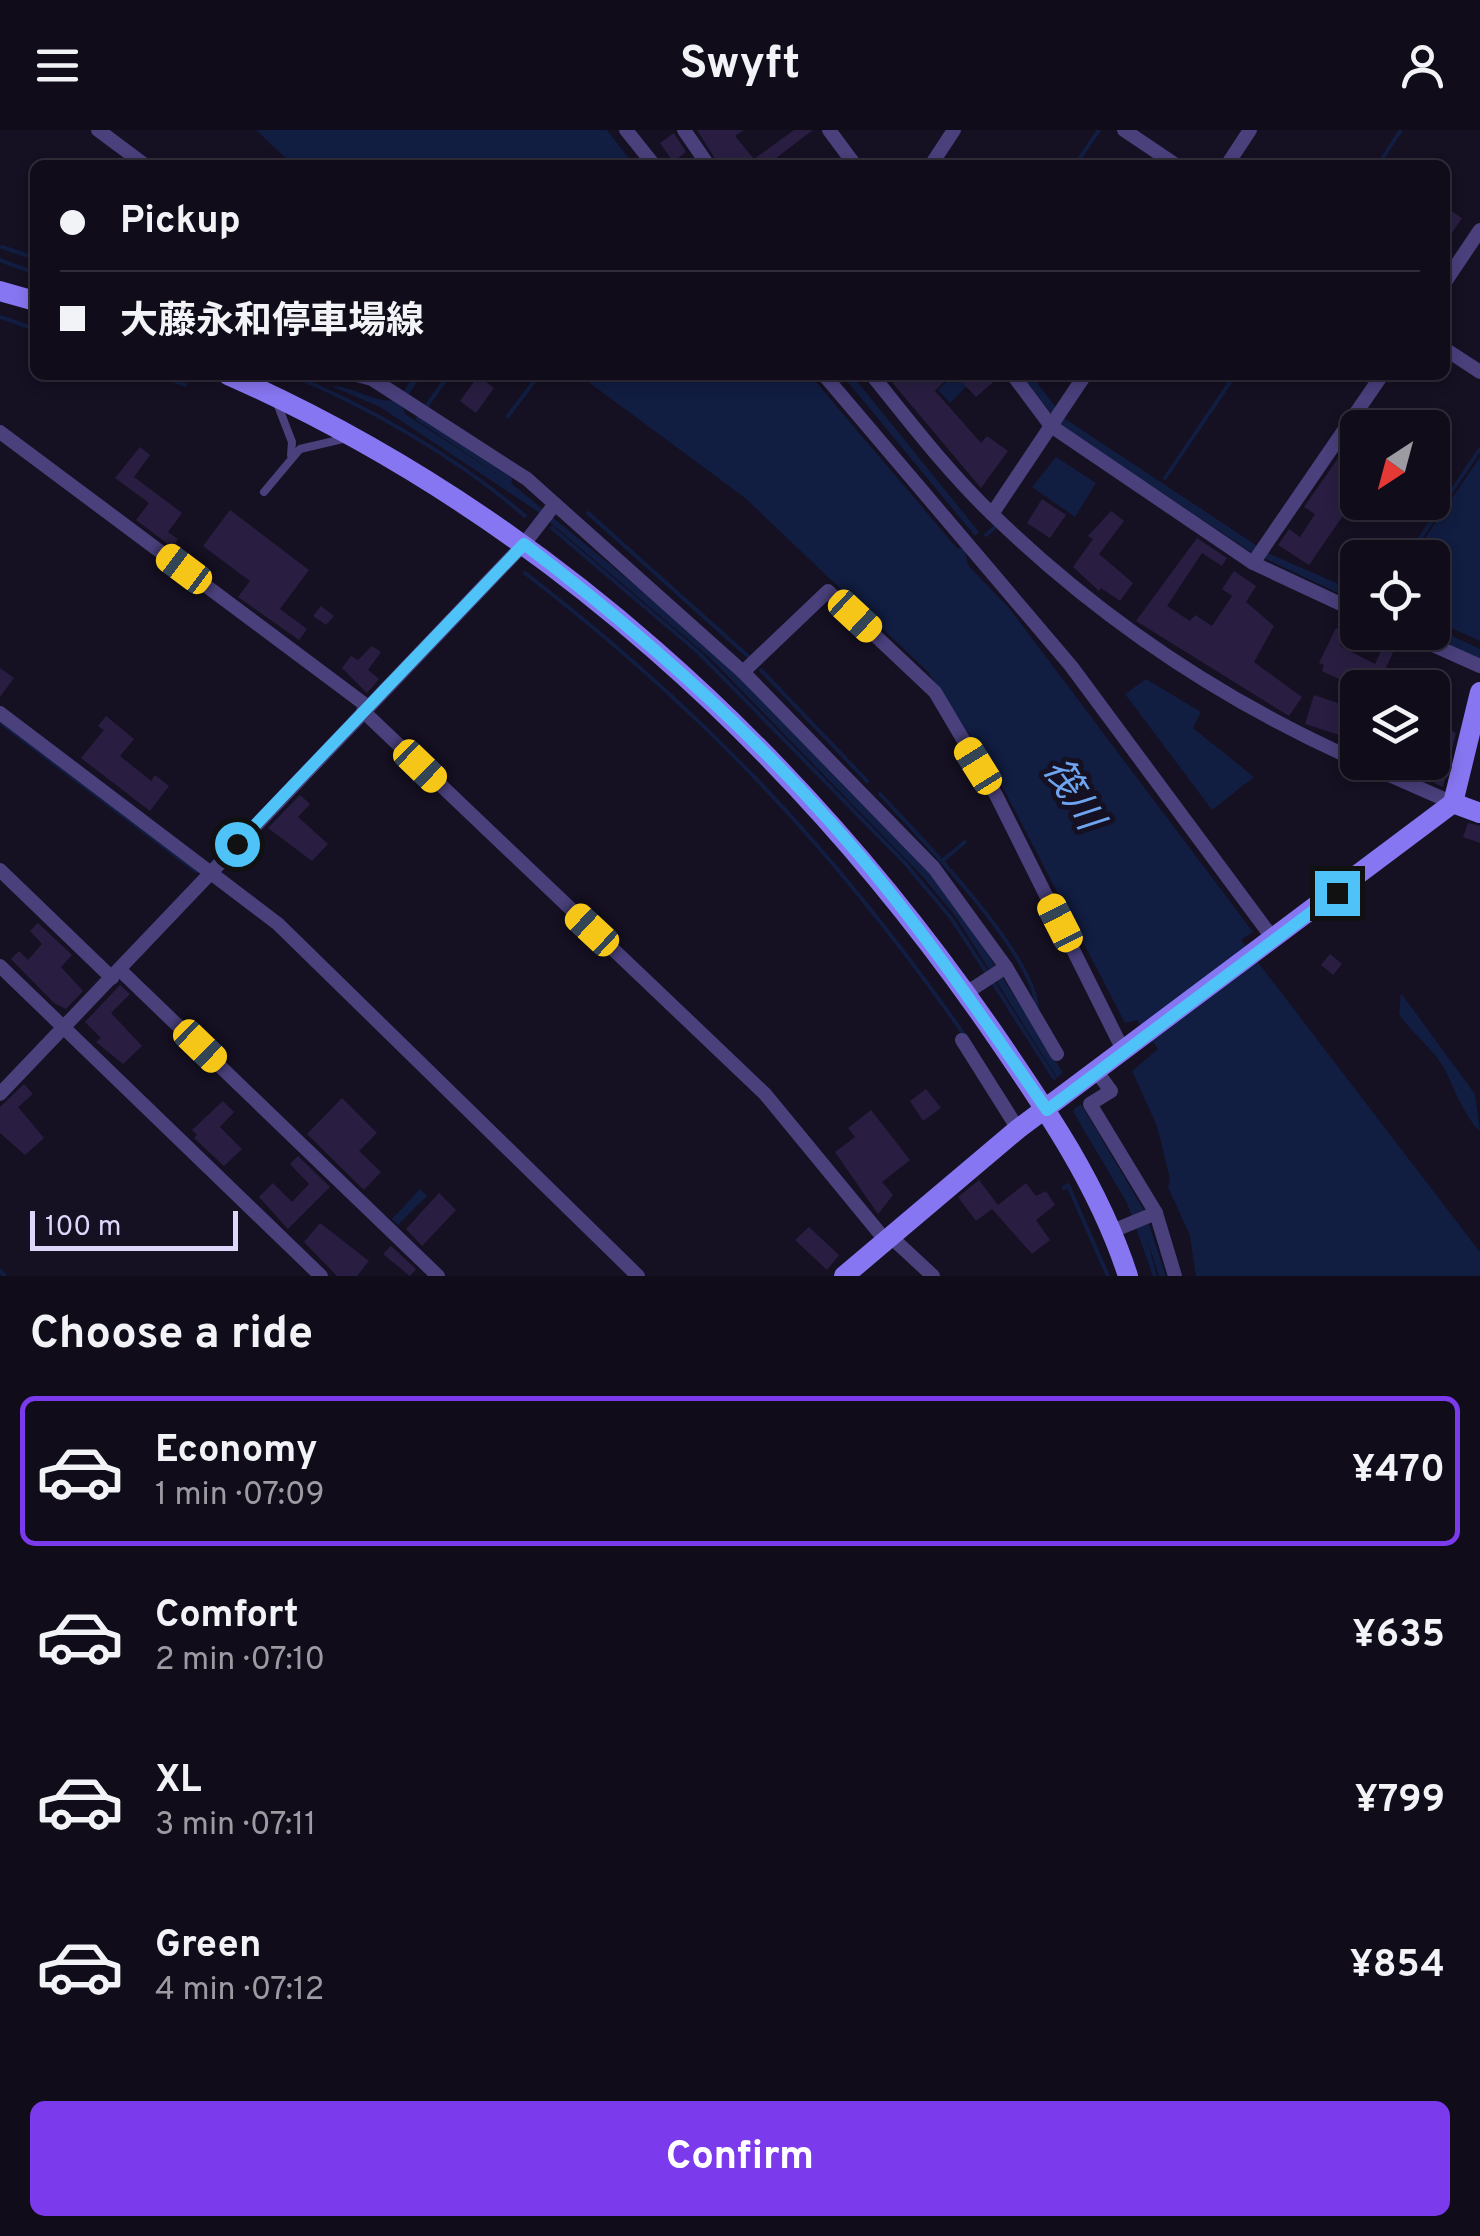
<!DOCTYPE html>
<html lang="en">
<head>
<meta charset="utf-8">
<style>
	body { margin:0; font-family:Overpass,"Noto Sans JP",sans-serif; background:#1e1a27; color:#f1f3f6; height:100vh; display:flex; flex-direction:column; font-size:38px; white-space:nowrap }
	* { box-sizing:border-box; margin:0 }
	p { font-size:32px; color:#9c9ba2 }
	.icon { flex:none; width:55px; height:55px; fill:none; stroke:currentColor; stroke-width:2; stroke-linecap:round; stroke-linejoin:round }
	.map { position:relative; height:1146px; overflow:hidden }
	.side { display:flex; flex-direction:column; background:#100c1a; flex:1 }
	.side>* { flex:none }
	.hud { position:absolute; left:30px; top:30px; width:1420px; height:220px; border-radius:15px; box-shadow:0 5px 15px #0003,0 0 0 2px #302c39; display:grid; align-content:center; height:220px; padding:0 30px; background:#100c1a }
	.needle { width:65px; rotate:216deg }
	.fabs { position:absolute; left:1340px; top:280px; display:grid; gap:20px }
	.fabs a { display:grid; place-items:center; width:110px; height:110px; border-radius:15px; background:#100c1a; box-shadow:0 5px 15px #0003,0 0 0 2px #302c39; font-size:50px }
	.scale { position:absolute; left:30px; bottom:25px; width:208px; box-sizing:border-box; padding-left:10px; border:5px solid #ded6fb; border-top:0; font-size:28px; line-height:35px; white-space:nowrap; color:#ded6fb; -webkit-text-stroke:8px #151022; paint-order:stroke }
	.end { position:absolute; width:45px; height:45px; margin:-22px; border:12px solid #4fc3f7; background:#111; box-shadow:0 0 0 5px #111 }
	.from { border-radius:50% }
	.car { position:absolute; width:30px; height:60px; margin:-30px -15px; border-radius:12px; box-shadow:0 0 8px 2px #0007; background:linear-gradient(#f5c518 24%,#345 0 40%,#f5c518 0 76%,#345 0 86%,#f5c518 0) }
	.hud b { display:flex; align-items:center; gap:35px; height:95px; font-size:38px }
	.hud b+b { border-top:2px solid #302c39 }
	.hud i { width:25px; height:25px; background:#f1f3f6 }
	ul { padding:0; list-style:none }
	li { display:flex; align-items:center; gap:30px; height:150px; margin:0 20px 15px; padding:0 10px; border:5px solid transparent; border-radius:15px }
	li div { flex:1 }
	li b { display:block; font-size:38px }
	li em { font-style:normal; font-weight:700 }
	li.active { border-color:#7c3aed }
	li>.icon { width:90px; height:90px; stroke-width:1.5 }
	h2 { padding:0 30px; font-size:45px; line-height:120px }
	.primary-button { display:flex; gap:20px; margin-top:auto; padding:20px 30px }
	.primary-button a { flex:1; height:115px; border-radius:15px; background:#7c3aed; color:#fff; font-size:40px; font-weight:700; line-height:115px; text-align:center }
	header { display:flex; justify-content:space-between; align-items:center; height:130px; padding:0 30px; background:#100c1a; font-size:45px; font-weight:700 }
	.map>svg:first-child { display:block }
	.water { fill:#111d41 }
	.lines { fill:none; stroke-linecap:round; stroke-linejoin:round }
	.stream { stroke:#111d41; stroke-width:4 }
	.building { fill:#291e41 }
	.lane { stroke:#49407c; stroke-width:8 }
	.street { stroke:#49407c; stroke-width:14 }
	.secondary { stroke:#8776f1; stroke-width:20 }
	.route { stroke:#4fc3f7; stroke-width:12 }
	.labels { text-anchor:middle; stroke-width:10; stroke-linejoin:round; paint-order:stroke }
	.water-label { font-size:38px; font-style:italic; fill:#6ea5f0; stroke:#151022 }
</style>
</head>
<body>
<header><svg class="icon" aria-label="menu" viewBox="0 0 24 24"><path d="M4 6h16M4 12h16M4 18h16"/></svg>Swyft<svg class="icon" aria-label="person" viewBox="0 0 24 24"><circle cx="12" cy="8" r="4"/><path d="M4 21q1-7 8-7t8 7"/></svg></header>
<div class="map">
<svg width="1480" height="1146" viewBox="0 0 1480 1146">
	<rect width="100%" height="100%" fill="#151022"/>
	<g class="water">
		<path d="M256,0H607L634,35H293Z"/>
		<path d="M446,245H451L421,288L513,348L511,353L702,510L929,742L963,785L1063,943L1057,948L956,787L923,747L710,528L534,379L380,277L331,256C351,255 374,274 398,270L413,247L418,251L402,274L405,284L506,350L415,289Z"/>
		<path d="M579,245H810L957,418L965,419L968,435L1010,479L1253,802L1241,810L1480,1122V1146H1196L1190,1106L1168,1057L1170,1049L1157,996L1132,941L1158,919L1137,890L1125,893L1001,654L928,542L745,368Z"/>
		<path d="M842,245H852L979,402L975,406Z"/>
		<path d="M953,245H965L967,256L950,273L938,260Z"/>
		<path d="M1022,245H1031L1064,288L1268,423L1357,462V472L1251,422L1059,294Z"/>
		<path d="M1056,327L1096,353L1075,387L1032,357Z"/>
		<path d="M1480,327V511L1433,490L1432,428L1412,427Z"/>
		<path d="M1433,497L1480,519V530L1426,503L1432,502Z"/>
		<path d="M1146,549L1201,582L1193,598L1254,647L1212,680L1125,564Z"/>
		<path d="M1401,863L1475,964L1480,1002C1463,984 1455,960 1445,940C1435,920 1412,904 1399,884Z"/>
		<path d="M1081,974L1145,1082L1166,1146H1159L1147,1109L1157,1146H1153L1127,1073L1075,985L1073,980Z"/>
		<path d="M420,1059L427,1066L398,1095L392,1089Z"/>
	</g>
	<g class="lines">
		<g class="stream">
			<path d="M1075,35L1099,0"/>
			<path d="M1378,35L1401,0"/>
			<path d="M2,117L35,128"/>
			<path d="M0,130L35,143"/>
			<path d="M0,187L35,199"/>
			<path d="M159,245L185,255"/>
			<path d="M291,245C368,276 458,328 525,386"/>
			<path d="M508,286L539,245"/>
			<path d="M1165,348L1235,245"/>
			<path d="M588,383L750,528"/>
			<path d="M552,398L699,523L905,733L951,788L987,843"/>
			<path d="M986,405L995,397"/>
			<path d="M1407,428L1480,319"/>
			<path d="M525,443C704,581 836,721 965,906"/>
			<path d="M761,540L867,651"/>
			<path d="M0,592L196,741"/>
			<path d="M880,664C920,708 1035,823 1037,879"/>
			<path d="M942,731L965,712"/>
			<path d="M992,851L1054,948"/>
			<path d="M1064,1058L1068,1055L1108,1146"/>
			<path d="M0,1141L5,1146"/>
		</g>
	</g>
	<g class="building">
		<path d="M697,0H744L735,6L754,29L794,0H813L767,35H719Z"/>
		<path d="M674,3L686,22L673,32L660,13Z"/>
		<path d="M1445,77L1462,88L1445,113Z"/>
		<path d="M895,245H951L935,261L981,313L987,306L1008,321L981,358L890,250Z"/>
		<path d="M955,245H1001L976,267Z"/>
		<path d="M478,246L494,258L476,283L460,271Z"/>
		<path d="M1348,314L1358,321V364L1309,435L1278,415L1289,399L1300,407L1315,384L1304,377Z"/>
		<path d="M140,317L150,325L134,347L182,383L168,402L178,409L172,417L136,390L149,373L115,348Z"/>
		<path d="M1042,369L1066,385L1050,408L1027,393Z"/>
		<path d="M230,380L309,440L280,479L307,499L299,510L238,467L250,451L203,416Z"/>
		<path d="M1111,381L1124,391L1099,424L1133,453L1120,471L1101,458L1099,461L1073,437L1093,409L1088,406Z"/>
		<path d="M1197,408L1227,428L1222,436L1202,423L1167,476L1190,491L1195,485L1212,496L1232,466L1222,459L1234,441L1256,456L1246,472L1274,496L1254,532L1302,567L1289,586L1136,491Z"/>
		<path d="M321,476L334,486L326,495L313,486Z"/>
		<path d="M1336,498L1346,503L1340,516L1375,534L1390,502L1394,504L1398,511L1377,558L1351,550L1349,554L1322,541L1324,535L1319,533Z"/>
		<path d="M372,516L381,522L368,540L379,549L367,563L342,538L351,526L358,530Z"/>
		<path d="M0,538L14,548L0,567Z"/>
		<path d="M1314,565L1358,580V611L1305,594Z"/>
		<path d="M106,586L134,609L120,626L151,651L155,645L169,656L150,681L81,628L104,600L98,596Z"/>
		<path d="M1447,598L1456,603L1443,657L1426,649Z"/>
		<path d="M300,665L310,674L298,687L328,714L312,731L268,698Z"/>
		<path d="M1468,693L1480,696V713L1463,707Z"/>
		<path d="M38,793L72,825L61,837L83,861L66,879L54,873L11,829L19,821L28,830L42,814L30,801Z"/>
		<path d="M1330,824L1342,834L1333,845L1321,835Z"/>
		<path d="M120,855L130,864L111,883L142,916L123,934L96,912L101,908L85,892Z"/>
		<path d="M24,954L33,964L18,977L44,1008L25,1025L0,1003V977Z"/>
		<path d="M926,959L941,978L923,991L910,971Z"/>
		<path d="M342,968L377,1003L359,1021L381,1042L364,1060L307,1004Z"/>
		<path d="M223,971L234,982L220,997L242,1019L224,1036L194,1008L197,1005L192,1000Z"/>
		<path d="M871,980L910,1030L882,1052L893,1065L878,1084L835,1022L855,1007L848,998Z"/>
		<path d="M298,1026L330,1057L288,1099L259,1067L273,1053L292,1072L309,1054L290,1034Z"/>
		<path d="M979,1050L998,1075L1026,1053L1036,1066L1046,1061L1055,1075L1036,1090L1050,1110L1032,1124L992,1079L976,1091L958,1067Z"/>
		<path d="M439,1063L456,1080L422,1116L406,1099Z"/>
		<path d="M320,1093L369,1131L357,1146H337L304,1112Z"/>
		<path d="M809,1097L839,1125L827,1140L795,1110Z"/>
		<path d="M391,1116L416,1139L410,1146L383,1124Z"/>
	</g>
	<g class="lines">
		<g class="lane">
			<path d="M277,273L292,312L291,325"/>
			<path d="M264,362L300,319L347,308"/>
		</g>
		<g class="street">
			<path d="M98,0L145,35"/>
			<path d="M626,0L654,35"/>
			<path d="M684,0L708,35"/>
			<path d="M829,0L855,35"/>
			<path d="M1124,0L1176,35"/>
			<path d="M931,35L954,0"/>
			<path d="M1227,35L1250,0"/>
			<path d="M1445,152L1480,100"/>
			<path d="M1445,219L1480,242"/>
			<path d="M357,245L372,249L527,349L743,542L934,738L1006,837L966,863"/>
			<path d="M824,245L1071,536L1274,810"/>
			<path d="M872,245C910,292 948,342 992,384C1098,487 1223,571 1358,631"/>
			<path d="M1013,245L1051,296L1253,433L1358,482"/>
			<path d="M0,302L367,576"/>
			<path d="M992,384L1085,245"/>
			<path d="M1253,433L1382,245"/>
			<path d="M1404,502L1480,536"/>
			<path d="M743,542L828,461L935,562L996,665L1124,922"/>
			<path d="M363,581L765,964L886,1111"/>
			<path d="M0,583L278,794L638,1146"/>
			<path d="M1360,632L1453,673"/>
			<path d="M0,740L112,848"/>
			<path d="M0,836L321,1146"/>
			<path d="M1006,837L1057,924"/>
			<path d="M120,840L438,1146"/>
			<path d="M962,910L1018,999"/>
			<path d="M1097,942L1111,961L1090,974L1156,1083L1175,1146"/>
			<path d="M0,964L524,414L555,374"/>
			<path d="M1110,1102L1156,1083"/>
			<path d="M891,1107L933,1146"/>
		</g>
		<g class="secondary">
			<path d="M0,161L35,171"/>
			<path d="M228,245C540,383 800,622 993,902C1046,979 1099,1056 1128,1146"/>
			<path d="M1453,673L1480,562"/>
			<path d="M844,1146L1018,999L1453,673L1480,683"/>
		</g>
	</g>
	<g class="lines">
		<path class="route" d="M237,714L524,414C640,502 752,601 848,712C921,796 983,888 1047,980L1337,763"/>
	</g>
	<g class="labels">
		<g class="water-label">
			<text transform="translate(1074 663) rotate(58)" y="13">筏川</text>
		</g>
	</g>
</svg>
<div class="fabs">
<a><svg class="needle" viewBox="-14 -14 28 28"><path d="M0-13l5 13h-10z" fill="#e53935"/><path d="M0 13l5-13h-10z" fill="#9c9ba2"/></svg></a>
<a><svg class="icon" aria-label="locate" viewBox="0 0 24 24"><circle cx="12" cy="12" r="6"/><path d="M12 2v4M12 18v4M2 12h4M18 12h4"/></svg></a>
<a><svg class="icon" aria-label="layers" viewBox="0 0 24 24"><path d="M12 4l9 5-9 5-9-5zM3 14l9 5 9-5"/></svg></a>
</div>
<div class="scale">100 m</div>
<i class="end from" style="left:237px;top:714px"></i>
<i class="end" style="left:1337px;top:763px"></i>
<i class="car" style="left:184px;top:439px;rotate:307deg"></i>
<i class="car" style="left:855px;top:486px;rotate:133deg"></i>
<i class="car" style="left:420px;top:636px;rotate:134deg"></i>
<i class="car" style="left:978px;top:636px;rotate:328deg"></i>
<i class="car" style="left:1060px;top:793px;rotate:333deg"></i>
<i class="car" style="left:592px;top:800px;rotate:313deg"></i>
<i class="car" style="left:200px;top:916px;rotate:134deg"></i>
<div class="hud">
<b><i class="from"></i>Pickup</b>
<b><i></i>大藤永和停車場線</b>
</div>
</div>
<section class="side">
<h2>Choose a ride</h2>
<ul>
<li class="active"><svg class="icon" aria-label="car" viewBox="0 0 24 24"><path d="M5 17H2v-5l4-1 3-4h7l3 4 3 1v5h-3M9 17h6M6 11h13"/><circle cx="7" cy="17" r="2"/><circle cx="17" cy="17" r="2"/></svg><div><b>Economy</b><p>1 min · 07:09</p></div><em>¥470</em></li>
<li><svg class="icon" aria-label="car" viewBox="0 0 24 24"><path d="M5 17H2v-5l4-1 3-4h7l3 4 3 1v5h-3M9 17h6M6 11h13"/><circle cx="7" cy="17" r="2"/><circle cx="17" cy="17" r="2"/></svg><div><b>Comfort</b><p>2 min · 07:10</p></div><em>¥635</em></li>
<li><svg class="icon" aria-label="car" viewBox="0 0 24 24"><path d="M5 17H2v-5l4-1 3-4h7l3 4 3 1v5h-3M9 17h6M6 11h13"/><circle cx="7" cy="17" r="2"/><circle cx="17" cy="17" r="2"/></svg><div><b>XL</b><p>3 min · 07:11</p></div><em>¥799</em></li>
<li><svg class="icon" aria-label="car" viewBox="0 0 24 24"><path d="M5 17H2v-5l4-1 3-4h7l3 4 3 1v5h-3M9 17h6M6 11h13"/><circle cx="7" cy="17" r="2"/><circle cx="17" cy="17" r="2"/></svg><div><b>Green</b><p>4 min · 07:12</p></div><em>¥854</em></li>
</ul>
<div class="primary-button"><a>Confirm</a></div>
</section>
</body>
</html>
